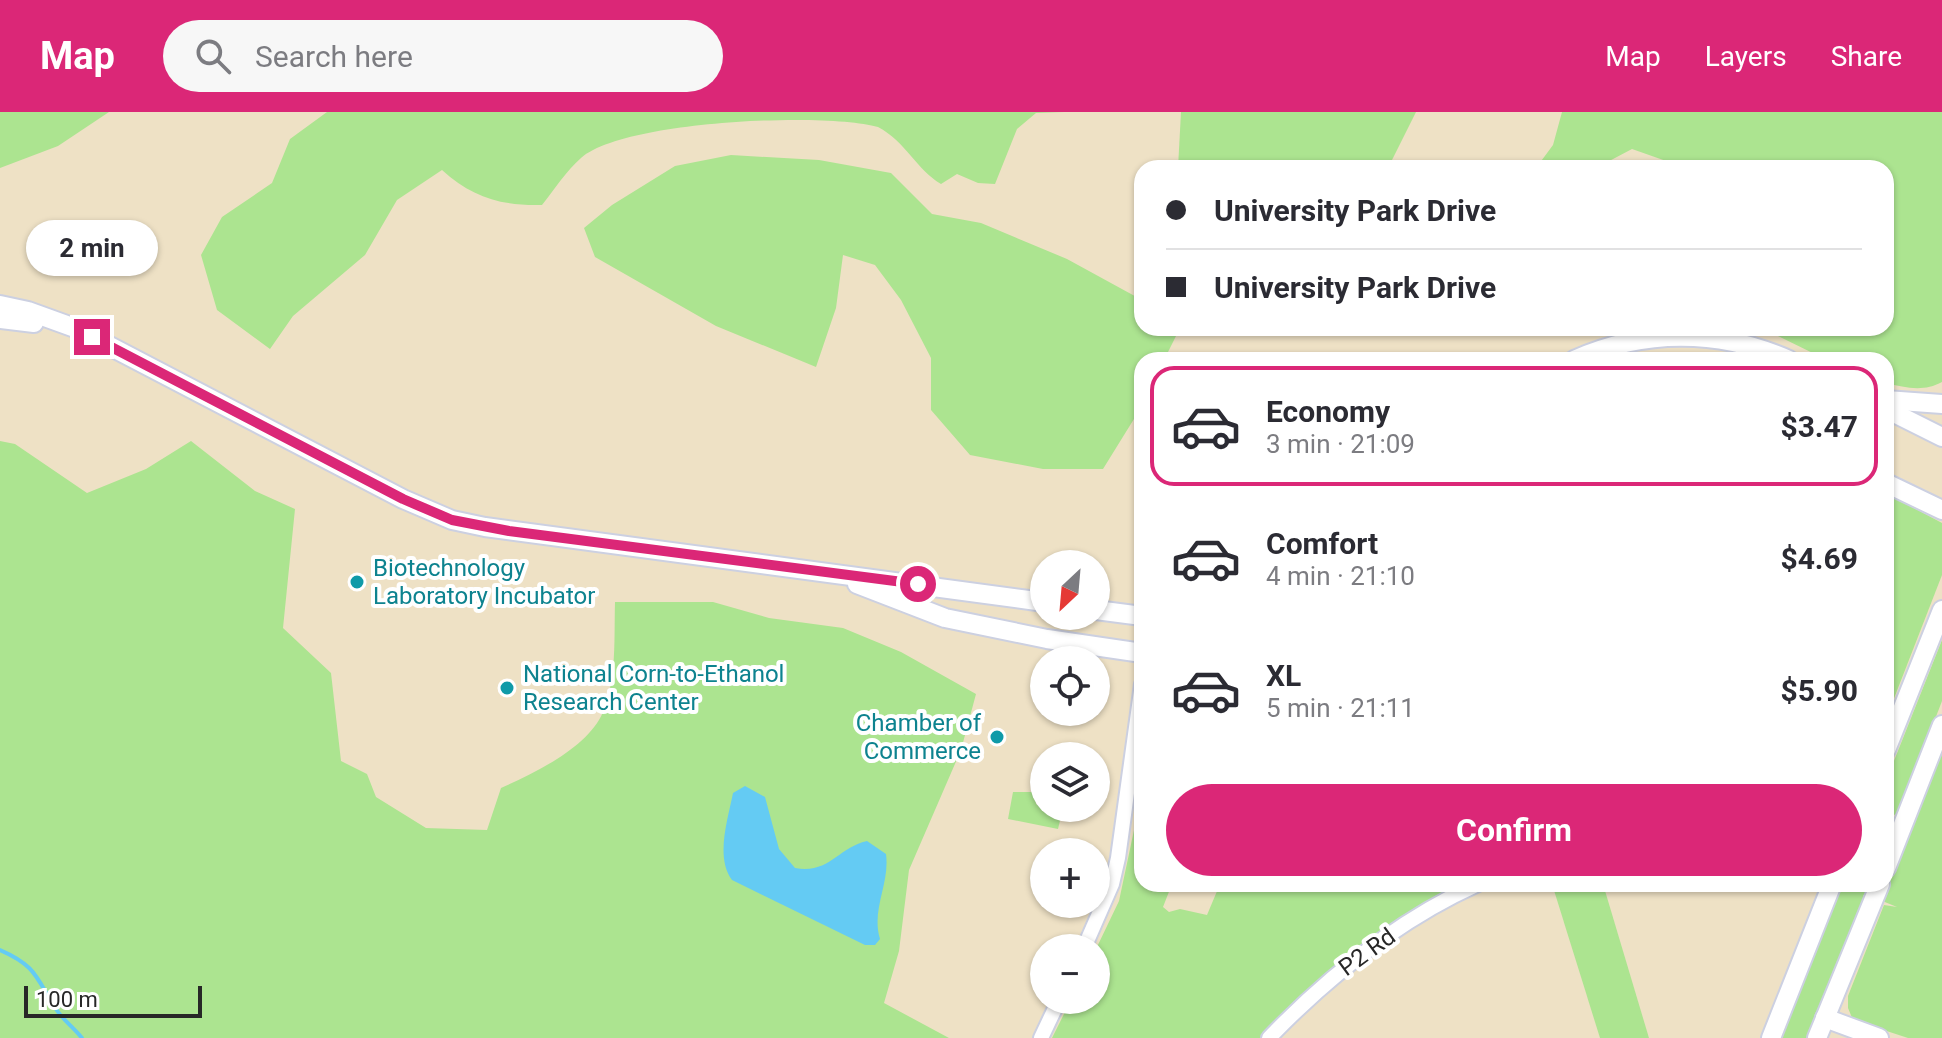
<!DOCTYPE html>
<html lang="en">
<head>
<meta charset="utf-8">
<style>
	body { margin:0; font-family:Roboto,sans-serif; background:#f7f7f7; color:#2b2b33; height:100vh; display:flex; flex-direction:column; font-size:30px; white-space:nowrap }
	* { box-sizing:border-box; margin:0 }
	p { font-size:26px; color:#7c7c81 }
	.icon { flex:none; width:44px; height:44px; fill:none; stroke:currentColor; stroke-width:2; stroke-linecap:round; stroke-linejoin:round }
	.map { position:relative; flex:1; overflow:hidden }
	.details { position:absolute; left:1134px; top:240px; width:760px; height:540px; display:flex; flex-direction:column; background:#fff; border-radius:24px; box-shadow:0 2px 6px #0004 }
	.details>* { flex:none }
	.hud { position:absolute; left:1134px; top:48px; width:760px; height:176px; border-radius:24px; box-shadow:0 2px 6px #0004; display:grid; align-content:center; height:176px; padding:0 32px; background:#fff }
	.needle { width:52px; rotate:206deg }
	.buttons { position:absolute; left:1030px; top:438px; display:grid; gap:16px }
	.buttons a { display:grid; place-items:center; width:80px; height:80px; border-radius:50%; background:#fff; box-shadow:0 2px 6px #0004; font-size:40px }
	.scale { position:absolute; left:24px; bottom:20px; width:178px; box-sizing:border-box; padding-left:8px; border:4px solid #272727; border-top:0; font-size:22px; line-height:28px; white-space:nowrap; color:#272727; -webkit-text-stroke:6px #fff; paint-order:stroke }
	.end { position:absolute; width:36px; height:36px; margin:-18px; border:10px solid #db2777; background:#fff; box-shadow:0 0 0 4px #fff }
	.from { border-radius:50% }
	.bubble { position:absolute; height:56px; border-radius:28px; background:#fff; box-shadow:0 2px 6px #0004; font-size:26px; font-weight:700; line-height:56px; text-align:center }
	.hud b { display:flex; align-items:center; gap:28px; height:76px; font-size:30px }
	.hud b+b { border-top:2px solid #e1e1e2 }
	.hud i { width:20px; height:20px; background:#2b2b33 }
	ul { padding:14px 0 0; list-style:none }
	li { display:flex; align-items:center; gap:24px; height:120px; margin:0 16px 12px; padding:0 16px; border:4px solid transparent; border-radius:24px }
	li div { flex:1 }
	li b { display:block; font-size:30px }
	li em { font-style:normal; font-weight:700 }
	li.selected { border-color:#db2777 }
	li>.icon { width:72px; height:72px; stroke-width:1.5 }
	.action { display:flex; gap:16px; margin-top:auto; padding:16px 32px }
	.action a { flex:1; height:92px; border-radius:48px; background:#db2777; color:#fff; font-size:32px; font-weight:700; line-height:92px; text-align:center }
	header { display:flex; align-items:center; gap:48px; box-sizing:border-box; height:112px; padding:0 40px; background:#db2777; color:#fff }
	header strong { font-size:38px }
	nav { display:flex; gap:44px; margin-inline-start:auto; font-size:28px }
	.search { width:560px; height:72px; background:#f7f7f7; display:flex; align-items:center; gap:20px; box-sizing:border-box; padding:0 28px; border-radius:44px; color:#7c7c81; font-size:30px }
	.map>svg:first-child { display:block }
	.education { fill:#eee1c5; fill-rule:evenodd }
	.green { fill:#ace490 }
	.water { fill:#64cbf3 }
	.lines { fill:none; stroke-linecap:round; stroke-linejoin:round }
	.stream { stroke:#64cbf3; stroke-width:4 }
	.street-casing { stroke:#ccd0e1; stroke-width:18 }
	.secondary-casing { stroke:#ccd0e1; stroke-width:22 }
	.street { stroke:#fff; stroke-width:14 }
	.secondary { stroke:#fff; stroke-width:18 }
	.route { stroke:#db2777; stroke-width:10 }
	.culture-dot { fill:#0f9aa8; stroke:#fff; stroke-width:3 }
	.labels { text-anchor:middle; stroke-width:8; stroke-linejoin:round; paint-order:stroke }
	.culture-label { font-size:24px; fill:#0d838f; stroke:#fff; text-anchor:start }
	.street-label { font-size:24px; fill:#272727; stroke:#fff }
</style>
</head>
<body>
<header>
<strong>Map</strong>
<div class="search"><svg class="icon" aria-label="search" viewBox="0 0 24 24"><circle cx="10" cy="10" r="6"/><path d="M15 15l6 6"/></svg>Search here</div>
<nav><a>Map</a><a>Layers</a><a>Share</a></nav>
</header>
<div class="map">
<svg width="1942" height="926" viewBox="0 0 1942 926">
	<rect width="100%" height="100%" fill="#eae2d7"/>
	<path class="education" d="M0,0H1942V926H0ZM1142,56H1886V216H1142ZM1142,248H1886V772H1142ZM1044,452H1096V504H1044ZM1044,548H1096V600H1044ZM1044,644H1096V696H1044ZM1044,740H1096V792H1044ZM1044,836H1096V888H1044Z"/>
	<g class="green">
		<path d="M0,0H109L58,34L0,56Z"/>
		<path d="M327,0H1064L1036,1L1017,17L995,72L978,71L957,62L941,72C917,58 905,29 878,15C828,0 624,8 581,46C566,59 554,78 542,93C500,94 472,85 442,58L397,88L365,143L293,204L270,237L217,198L201,143L222,105L272,71L290,27Z"/>
		<path d="M1181,0H1416L1388,56H1178Z"/>
		<path d="M1562,0H1942V270C1924,280 1906,276 1886,271V248H1827L1774,222L1727,216H1886V56H1686L1632,37L1596,56H1536L1553,33Z"/>
		<path d="M731,43L819,48L891,61L932,102L981,111L1067,147L1142,188V216H1180L1164,248H1142V294L1103,357H1043L970,343L931,298V246L901,188L875,153L843,143L836,196L816,255L716,214L595,145L584,116L612,93L675,54Z"/>
		<path d="M0,329L15,332L87,381L146,357L191,329L255,379L295,397L283,516L331,561L341,649L367,662L376,685L426,716L487,718L501,676C534,661 588,636 603,600C617,567 614,525 615,490H713L769,506L843,516L901,540L976,582L961,638L909,758L899,839L884,891L949,926H0Z"/>
		<path d="M1886,381L1942,411V463L1886,607Z"/>
		<path d="M1942,528V589L1899,701L1886,706V669Z"/>
		<path d="M1942,613V926H1908L1853,908L1848,896V884L1884,793L1897,795L1875,786L1886,772V756Z"/>
		<path d="M1013,680H1038L1036,692L1044,696H1063L1058,717L1008,707Z"/>
		<path d="M1142,703V772H1172L1163,795L1169,800L1180,797L1207,803L1220,772H1465L1387,815L1323,864L1261,926H1052L1071,888H1096V837L1119,789L1137,704Z"/>
		<path d="M1552,772H1603L1649,926H1600Z"/>
		<path d="M1845,772H1872L1863,784L1866,788L1810,926H1780L1838,779Z"/>
	</g>
	<path class="water" d="M745,674L765,685L779,737L795,756C830,762 837,736 867,729L886,742C890,772 871,797 880,827L875,833H865L732,768C715,745 728,707 733,681Z"/>
	<g class="lines">
		<path class="stream" d="M0,838C37,854 36,866 56,897C63,908 74,916 82,926"/>
		<defs>
			<g id="street">
				<path d="M1084,836L1112,772L1118,746L1142,572"/>
				<path d="M1041,926L1059,888"/>
				<path d="M1269,926C1329,864 1398,808 1478,772"/>
			</g>
			<g id="secondary">
				<path d="M0,193L28,199L75,216L403,387L452,408L485,415L1044,490"/>
				<path d="M0,207L34,211"/>
				<path d="M1574,248C1643,217 1719,217 1789,248"/>
				<path d="M1886,288L1942,292"/>
				<path d="M1886,297L1942,325"/>
				<path d="M1886,371L1942,398"/>
				<path d="M857,472L945,506L1047,527L1142,541"/>
				<path d="M1096,498L1142,504"/>
				<path d="M1886,638L1942,498"/>
				<path d="M1886,756L1942,613"/>
				<path d="M1825,906L1879,926"/>
				<path d="M1771,926L1832,772"/>
				<path d="M1817,926L1880,772"/>
			</g>
		</defs>
		<use href="#street" class="street-casing"/>
		<use href="#secondary" class="secondary-casing"/>
		<use href="#street" class="street"/>
		<use href="#secondary" class="secondary"/>
	</g>
	<g class="lines">
		<path class="route" d="M92,225L403,387L452,408L509,419L918,472"/>
	</g>
	<g class="culture-dot">
		<circle cx="357" cy="470" r="8"/>
		<circle cx="507" cy="576" r="8"/>
		<circle cx="997" cy="625" r="8"/>
	</g>
	<g class="labels">
		<g class="culture-label">
			<text x="373" y="464">Biotechnology<tspan x="373" dy="28">Laboratory Incubator</tspan></text>
			<text x="523" y="570">National Corn-to-Ethanol<tspan x="523" dy="28">Research Center</tspan></text>
			<text x="981" y="619" text-anchor="end">Chamber of<tspan x="981" dy="28">Commerce</tspan></text>
		</g>
		<g class="street-label">
			<text transform="translate(1367 840) rotate(-36)" y="8">P2 Rd</text>
		</g>
	</g>
</svg>
<div class="buttons">
<a><svg class="needle" viewBox="-14 -14 28 28"><path d="M0-13l5 13h-10z" fill="#e53935"/><path d="M0 13l5-13h-10z" fill="#7c7c81"/></svg></a>
<a><svg class="icon" aria-label="locate" viewBox="0 0 24 24"><circle cx="12" cy="12" r="6"/><path d="M12 2v4M12 18v4M2 12h4M18 12h4"/></svg></a>
<a><svg class="icon" aria-label="layers" viewBox="0 0 24 24"><path d="M12 4l9 5-9 5-9-5zM3 14l9 5 9-5"/></svg></a>
<a>+</a>
<a>−</a>
</div>
<div class="scale">100 m</div>
<i class="end from" style="left:918px;top:472px"></i>
<i class="end" style="left:92px;top:225px"></i>
<div class="bubble" style="left:26px;top:108px;width:132px">2 min</div>
<div class="hud">
<b><i class="from"></i>University Park Drive</b>
<b><i></i>University Park Drive</b>
</div>
<section class="details">
<ul>
<li class="selected"><svg class="icon" aria-label="car" viewBox="0 0 24 24"><path d="M5 17H2v-5l4-1 3-4h7l3 4 3 1v5h-3M9 17h6M6 11h13"/><circle cx="7" cy="17" r="2"/><circle cx="17" cy="17" r="2"/></svg><div><b>Economy</b><p>3 min · 21:09</p></div><em>$3.47</em></li>
<li><svg class="icon" aria-label="car" viewBox="0 0 24 24"><path d="M5 17H2v-5l4-1 3-4h7l3 4 3 1v5h-3M9 17h6M6 11h13"/><circle cx="7" cy="17" r="2"/><circle cx="17" cy="17" r="2"/></svg><div><b>Comfort</b><p>4 min · 21:10</p></div><em>$4.69</em></li>
<li><svg class="icon" aria-label="car" viewBox="0 0 24 24"><path d="M5 17H2v-5l4-1 3-4h7l3 4 3 1v5h-3M9 17h6M6 11h13"/><circle cx="7" cy="17" r="2"/><circle cx="17" cy="17" r="2"/></svg><div><b>XL</b><p>5 min · 21:11</p></div><em>$5.90</em></li>
</ul>
<div class="action"><a>Confirm</a></div>
</section>
</div>
</body>
</html>
